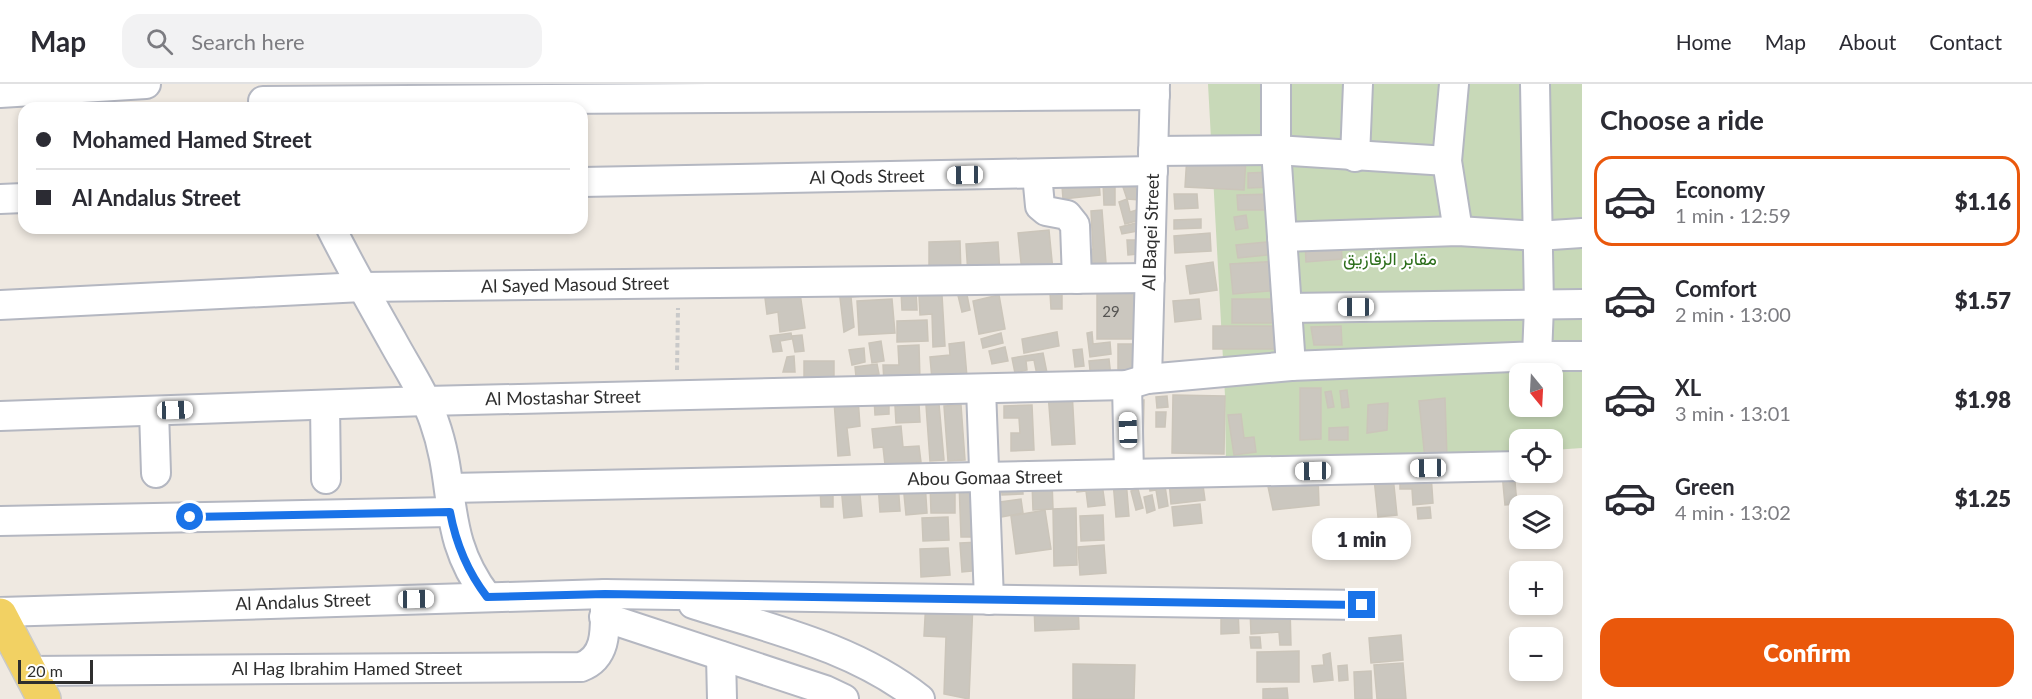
<!DOCTYPE html>
<html lang="en">
<head>
<meta charset="utf-8">
<style>
	body { margin:0; font-family:Lato,Vazirmatn,sans-serif; background:#f2f2f3; color:#2b2b33; height:100vh; display:flex; flex-direction:column; font-size:22px; white-space:nowrap }
	* { box-sizing:border-box; margin:0 }
	p { font-size:20px; color:#7c7c81 }
	.icon { flex:none; width:33px; height:33px; fill:none; stroke:currentColor; stroke-width:2; stroke-linecap:round; stroke-linejoin:round }
	.map { position:relative; flex:1; overflow:hidden }
	.drawer { display:flex; flex-direction:column; background:#fff; width:450px }
	.drawer>* { flex:none }
	.top-card { position:absolute; left:18px; top:18px; width:570px; height:132px; border-radius:18px; box-shadow:0 3px 9px #0003; display:grid; align-content:center; height:132px; padding:0 18px; background:#fff }
	.needle { width:39px; rotate:162deg }
	.fabs { position:absolute; left:1509px; top:279px; display:grid; gap:12px }
	.fabs a { display:grid; place-items:center; width:54px; height:54px; border-radius:12px; background:#fff; box-shadow:0 3px 9px #0003; font-size:30px }
	.scale { position:absolute; left:18px; bottom:15px; width:75px; box-sizing:border-box; padding-left:6px; border:3px solid #2e2e2e; border-top:0; font-size:16px; line-height:21px; white-space:nowrap; color:#2e2e2e; -webkit-text-stroke:4px #fff; paint-order:stroke }
	.end { position:absolute; width:27px; height:27px; margin:-14px; border:8px solid #1a73e8; background:#fff; box-shadow:0 0 0 3px #fff }
	.from { border-radius:50% }
	.bubble { position:absolute; height:42px; border-radius:18px; background:#fff; box-shadow:0 3px 9px #0003; font-size:20px; font-weight:800; line-height:42px; text-align:center }
	.car { position:absolute; width:18px; height:36px; margin:-18px -9px; border-radius:8px; box-shadow:0 0 4px 2px #0007; background:linear-gradient(#fff 24%,#345 0 40%,#fff 0 76%,#345 0 86%,#fff 0) }
	.top-card b { display:flex; align-items:center; gap:21px; height:57px; font-size:22px }
	.top-card b+b { border-top:2px solid #e1e1e2 }
	.top-card i { width:15px; height:15px; background:#2b2b33 }
	ul { padding:0; list-style:none }
	li { display:flex; align-items:center; gap:18px; height:90px; margin:0 12px 9px; padding:0 6px; border:3px solid transparent; border-radius:18px }
	li div { flex:1 }
	li b { display:block; font-size:22px }
	li em { font-style:normal; font-weight:800 }
	li.current { border-color:#ea580c }
	li>.icon { width:54px; height:54px; stroke-width:1.5 }
	h2 { padding:0 18px; font-size:27px; line-height:72px }
	.action { display:flex; gap:12px; margin-top:auto; padding:12px 18px }
	.action a { flex:1; height:69px; border-radius:18px; background:#ea580c; color:#fff; font-size:24px; font-weight:800; line-height:69px; text-align:center }
	header { display:flex; align-items:center; gap:36px; box-sizing:border-box; height:84px; padding:0 30px; background:#fff; border-bottom:2px solid #e1e1e2 }
	header strong { font-size:28px }
	nav { display:flex; gap:33px; margin-inline-start:auto; font-size:21px }
	.search { width:420px; height:54px; background:#f2f2f3; display:flex; align-items:center; gap:15px; box-sizing:border-box; padding:0 21px; border-radius:18px; color:#7c7c81; font-size:22px }
	main { display:flex; flex:1; min-height:0 }
	.map>svg:first-child { display:block }
	.cemetery { fill:#c8d9b8; fill-rule:evenodd }
	.building { fill:#cbc7bf; stroke:#cbc5ba; stroke-width:1.5 }
	.lines { fill:none; stroke-linecap:round; stroke-linejoin:round }
	.minor-casing { stroke:#b4b7c1; stroke-width:32 }
	.major-casing { stroke:#c9c9c9; stroke-width:36 }
	.path { stroke:#c9c9c9; stroke-width:4; stroke-dasharray:4.5 3; stroke-linecap:butt }
	.minor { stroke:#fff; stroke-width:28 }
	.major { stroke:#f2d163; stroke-width:33 }
	.route { stroke:#1a73e8; stroke-width:8 }
	.labels { text-anchor:middle; stroke-width:4.5; stroke-linejoin:round; paint-order:stroke }
	.number-label { font-size:15px; fill:#555452 }
	.street-label { font-size:18px; fill:#2e2e2e; stroke:#fff }
	.park-label { font-size:18px; fill:#2c6e1b; stroke:#fff }
</style>
</head>
<body>
<header>
<strong>Map</strong>
<div class="search"><svg class="icon" aria-label="search" viewBox="0 0 24 24"><circle cx="10" cy="10" r="6"/><path d="M15 15l6 6"/></svg>Search here</div>
<nav><a>Home</a><a>Map</a><a>About</a><a>Contact</a></nav>
</header>
<main>
<div class="map">
<svg width="1582" height="615" viewBox="0 0 1582 615">
	<rect width="100%" height="100%" fill="#efe9e1"/>
	<path class="cemetery" d="M1208,0H1582V364L1553,366L1552,356H1520L1519,368L1226,389L1225,312ZM1520,290H1552V322H1520Z"/>
	<g class="building">
		<path d="M1187,71L1246,74L1244,106L1185,103Z"/>
		<path d="M1272,88V103L1248,104V89Z"/>
		<path d="M1132,94L1140,116L1127,115L1121,97Z"/>
		<path d="M1099,97L1100,111L1063,115L1062,102Z"/>
		<path d="M1103,98H1115V121H1104Z"/>
		<path d="M1174,110H1197L1198,124L1175,125Z"/>
		<path d="M1277,110L1268,126H1238L1237,111Z"/>
		<path d="M1127,115L1130,128L1137,126L1140,136L1125,140L1119,118Z"/>
		<path d="M1102,126L1106,179L1081,181L1079,166L1093,165L1091,127Z"/>
		<path d="M1246,131L1248,144L1236,146L1234,133Z"/>
		<path d="M1201,135V144L1174,145V136Z"/>
		<path d="M1136,139L1138,147L1122,150L1120,143Z"/>
		<path d="M1049,146L1053,187L1022,189L1018,149Z"/>
		<path d="M1210,149L1211,167L1175,169L1174,152Z"/>
		<path d="M1341,155L1342,175L1306,178L1305,157Z"/>
		<path d="M1127,156H1136L1138,170L1128,171Z"/>
		<path d="M960,157L961,191H929V158Z"/>
		<path d="M1276,157L1277,170L1238,174L1236,161Z"/>
		<path d="M998,158L1000,190L968,191L966,160Z"/>
		<path d="M1279,177L1281,206L1233,210L1230,180Z"/>
		<path d="M1213,178L1217,206L1190,210L1186,182Z"/>
		<rect x="1097" y="201" width="47" height="54"/>
		<path d="M862,203L863,212L851,213L854,243L844,248L839,205Z"/>
		<path d="M956,203L977,209L967,211L970,226L962,228Z"/>
		<path d="M916,206L917,226H902L901,207Z"/>
		<path d="M1050,208H1062V225H1051Z"/>
		<path d="M800,209L805,244L780,248L778,228L767,230L765,214Z"/>
		<path d="M942,211L945,262L933,263L932,230L920,231L919,212Z"/>
		<path d="M999,211L1005,245L979,250L973,217Z"/>
		<path d="M892,215L895,249L859,251L857,217Z"/>
		<path d="M1199,215L1201,235L1175,238L1173,217Z"/>
		<rect x="1232" y="215" width="49" height="24"/>
		<path d="M927,236L928,257L897,258V237Z"/>
		<rect x="1213" y="242" width="65" height="23"/>
		<path d="M1341,242L1342,261H1314L1311,243Z"/>
		<path d="M1057,248L1059,262L1024,269L1022,255Z"/>
		<path d="M1092,248L1093,260L1110,258L1111,270L1090,273L1087,249Z"/>
		<path d="M791,249L792,255L780,257L782,267L773,268L770,252Z"/>
		<path d="M1001,249L1003,259L983,264L981,255Z"/>
		<path d="M802,251L804,267L795,268L792,252Z"/>
		<path d="M881,257L884,277L872,279L869,259Z"/>
		<path d="M964,258L967,293L932,296L930,273L950,271L949,260Z"/>
		<rect x="1118" y="260" width="25" height="31"/>
		<path d="M919,261L920,297L884,298L883,281H899L898,262Z"/>
		<path d="M1005,263L1008,277L992,280L989,267Z"/>
		<path d="M864,264L865,278L852,281L849,266Z"/>
		<path d="M1082,265L1084,282L1075,283L1073,266Z"/>
		<path d="M1043,269L1047,289L1037,291L1034,276L1026,277L1027,286L1015,289L1012,274Z"/>
		<path d="M794,272L795,288H783L787,273Z"/>
		<path d="M1109,275L1111,293L1091,295L1089,277Z"/>
		<rect x="804" y="277" width="30" height="25"/>
		<path d="M877,280L879,290L856,293L855,283Z"/>
		<path d="M1300,304H1321V355L1300,356Z"/>
		<path d="M1347,306L1349,323L1342,324L1340,307Z"/>
		<path d="M1072,307L1075,360L1052,361L1048,309Z"/>
		<path d="M1331,307L1334,323L1328,324L1325,308Z"/>
		<path d="M1173,311L1225,312L1224,370L1172,369Z"/>
		<path d="M1167,312L1168,323L1157,324L1156,313Z"/>
		<path d="M874,313L889,320V330L875,331Z"/>
		<path d="M858,314L860,342L847,344L850,371L838,372L834,317Z"/>
		<path d="M1445,314L1447,373L1425,375L1419,317Z"/>
		<path d="M1135,316H1144L1143,363H1134Z"/>
		<path d="M1388,319L1387,346L1367,349L1368,321Z"/>
		<path d="M919,320L920,338L896,339L895,322Z"/>
		<path d="M939,320L944,376L930,377L926,321Z"/>
		<path d="M961,321L965,376L948,377L944,322Z"/>
		<path d="M1032,321L1034,366L1011,367V349H1020L1019,334H1004V322Z"/>
		<path d="M1156,328H1166L1165,343H1156Z"/>
		<path d="M1241,330L1244,354L1254,353L1256,368L1234,371L1228,331Z"/>
		<path d="M901,342L903,363L919,362L921,378L885,381L883,363L874,364L872,345Z"/>
		<path d="M1348,343V356H1329V344Z"/>
		<path d="M1514,387L1517,420L1505,421L1502,389Z"/>
		<path d="M1431,390L1433,419L1413,421L1412,405H1400V392Z"/>
		<path d="M1101,392L1105,421L1088,423L1086,407L1077,408L1075,396Z"/>
		<path d="M1318,392L1319,421L1273,426L1266,393Z"/>
		<path d="M1393,392L1397,431L1378,433L1374,394Z"/>
		<path d="M1202,394L1205,416L1171,420L1169,397Z"/>
		<path d="M1164,395L1168,422L1159,424L1156,406L1150,407L1149,397Z"/>
		<path d="M1126,396L1129,432L1116,433L1113,397Z"/>
		<path d="M980,397L981,453H961L959,398Z"/>
		<path d="M1022,397L1023,410L1002,411L1001,398Z"/>
		<path d="M1052,397L1053,425L1033,426L1032,398Z"/>
		<path d="M898,398L900,427L880,428L878,400Z"/>
		<path d="M925,398L927,429L906,431L903,400Z"/>
		<path d="M930,398L955,399V429H931Z"/>
		<path d="M859,400L862,432L844,434L841,402Z"/>
		<path d="M820,402H833V423H821Z"/>
		<path d="M1138,405L1143,424L1136,426L1131,407Z"/>
		<path d="M1152,411L1155,426L1147,429L1144,413Z"/>
		<path d="M1021,415L1023,429L995,434L993,419Z"/>
		<path d="M1200,420L1202,439L1174,442L1172,423Z"/>
		<path d="M1430,423L1431,434L1418,435L1417,424Z"/>
		<path d="M1076,424L1077,481L1054,482L1053,425Z"/>
		<path d="M1045,426L1051,465L1016,470L1011,432Z"/>
		<path d="M1103,431L1104,456L1081,457L1080,432Z"/>
		<path d="M948,433L949,456L923,457L922,434Z"/>
		<path d="M980,458L982,486L962,488L960,459Z"/>
		<path d="M1104,461L1106,489L1080,491L1078,463Z"/>
		<path d="M948,464L950,491L921,493L920,465Z"/>
		<path d="M926,516L973,518L969,615L944,610L946,553L924,552Z"/>
		<path d="M1078,519L1079,545L1035,547L1034,521Z"/>
		<path d="M1290,523L1291,561H1280L1279,548L1251,550L1250,525Z"/>
		<path d="M1221,524H1238L1239,549L1221,550Z"/>
		<path d="M1401,551L1403,576L1371,579L1369,554Z"/>
		<path d="M1250,553H1260L1261,564H1251Z"/>
		<path d="M1299,567V598H1257V568Z"/>
		<path d="M1330,569L1333,596L1314,598L1312,582L1324,581L1323,571Z"/>
		<path d="M1403,579L1406,615H1377L1374,581Z"/>
		<path d="M1073,580L1135,581L1134,615H1073Z"/>
		<path d="M1347,581L1348,596L1339,597L1338,582Z"/>
		<path d="M1371,587L1372,615H1355L1354,588Z"/>
		<path d="M1287,604L1288,615H1263V605Z"/>
	</g>
	<g class="lines">
		<defs>
			<g id="minor">
				<path d="M1276,0V66L1291,282L1537,272L1539,222L1535,0"/>
				<path d="M1454,0L1447,77L1458,147"/>
				<path d="M0,9L146,0"/>
				<path d="M263,17L1155,11"/>
				<path d="M1153,67L1276,66L1447,77"/>
				<path d="M1355,73L1358,0"/>
				<path d="M1037,90L1040,122L1046,127L1067,131L1075,141L1077,195"/>
				<path d="M582,98L1153,87"/>
				<path d="M0,115L24,114"/>
				<path d="M331,144C350,182 371,219 392,256C406,282 424,308 434,337C458,404 440,451 487,513"/>
				<path d="M1282,153L1458,147L1537,152L1582,149"/>
				<path d="M0,221L362,203L1150,194"/>
				<path d="M1287,224L1582,220"/>
				<path d="M1537,272H1582"/>
				<path d="M1147,295L1155,0"/>
				<path d="M1127,301L1129,390"/>
				<path d="M981,305L989,516"/>
				<path d="M325,321L326,395"/>
				<path d="M154,327L156,389"/>
				<path d="M0,332L426,317L1127,301L1147,295L1291,282"/>
				<path d="M450,404L1520,382"/>
				<path d="M0,437L450,428"/>
				<path d="M693,520C771,545 854,563 920,615"/>
				<path d="M0,528L605,510L1362,521"/>
				<path d="M604,533L825,606L844,615"/>
				<path d="M721,572L722,615"/>
				<path d="M30,587L581,583C611,572 604,537 605,510"/>
			</g>
			<path id="major" d="M0,531L44,615"/>
		</defs>
		<use href="#minor" class="minor-casing"/>
		<use href="#major" class="major-casing"/>
		<path class="path" d="M677,286L678,224"/>
		<use href="#minor" class="minor"/>
		<use href="#major" class="major"/>
	</g>
	<g class="lines">
		<path class="route" d="M190,433L450,428C456,460 467,487 487,513L605,510L1362,521"/>
	</g>
	<g class="labels">
		<g class="number-label">
			<text x="1111" y="233">29</text>
		</g>
		<g class="street-label">
			<text transform="translate(867 93) rotate(-1)" y="6">Al Qods Street</text>
			<text transform="translate(1151 148) rotate(-88)" y="6">Al Baqei Street</text>
			<text transform="translate(575 201) rotate(-1)" y="6">Al Sayed Masoud Street</text>
			<text transform="translate(563 314) rotate(-1)" y="6">Al Mostashar Street</text>
			<text transform="translate(985 394) rotate(-1)" y="6">Abou Gomaa Street</text>
			<text transform="translate(303 518) rotate(-2)" y="6">Al Andalus Street</text>
			<text x="347" y="591">Al Hag Ibrahim Hamed Street</text>
		</g>
		<g class="park-label">
			<text x="1390" y="181">مقابر الزقازيق</text>
		</g>
	</g>
</svg>
<div class="fabs">
<a><svg class="needle" viewBox="-14 -14 28 28"><path d="M0-13l5 13h-10z" fill="#e53935"/><path d="M0 13l5-13h-10z" fill="#7c7c81"/></svg></a>
<a><svg class="icon" aria-label="locate" viewBox="0 0 24 24"><circle cx="12" cy="12" r="6"/><path d="M12 2v4M12 18v4M2 12h4M18 12h4"/></svg></a>
<a><svg class="icon" aria-label="layers" viewBox="0 0 24 24"><path d="M12 4l9 5-9 5-9-5zM3 14l9 5 9-5"/></svg></a>
<a>+</a>
<a>−</a>
</div>
<div class="scale">20 m</div>
<i class="end from" style="left:190px;top:433px"></i>
<i class="end" style="left:1362px;top:521px"></i>
<div class="bubble" style="left:1312px;top:434px;width:99px">1 min</div>
<i class="car" style="left:965px;top:91px;rotate:269deg"></i>
<i class="car" style="left:1356px;top:223px;rotate:270deg"></i>
<i class="car" style="left:175px;top:326px;rotate:88deg"></i>
<i class="car" style="left:1128px;top:346px;rotate:358deg"></i>
<i class="car" style="left:1428px;top:384px;rotate:269deg"></i>
<i class="car" style="left:1313px;top:387px;rotate:269deg"></i>
<i class="car" style="left:416px;top:515px;rotate:89deg"></i>
<div class="top-card">
<b><i class="from"></i>Mohamed Hamed Street</b>
<b><i></i>Al Andalus Street</b>
</div>
</div>
<section class="drawer">
<h2>Choose a ride</h2>
<ul>
<li class="current"><svg class="icon" aria-label="car" viewBox="0 0 24 24"><path d="M5 17H2v-5l4-1 3-4h7l3 4 3 1v5h-3M9 17h6M6 11h13"/><circle cx="7" cy="17" r="2"/><circle cx="17" cy="17" r="2"/></svg><div><b>Economy</b><p>1 min · 12:59</p></div><em>$1.16</em></li>
<li><svg class="icon" aria-label="car" viewBox="0 0 24 24"><path d="M5 17H2v-5l4-1 3-4h7l3 4 3 1v5h-3M9 17h6M6 11h13"/><circle cx="7" cy="17" r="2"/><circle cx="17" cy="17" r="2"/></svg><div><b>Comfort</b><p>2 min · 13:00</p></div><em>$1.57</em></li>
<li><svg class="icon" aria-label="car" viewBox="0 0 24 24"><path d="M5 17H2v-5l4-1 3-4h7l3 4 3 1v5h-3M9 17h6M6 11h13"/><circle cx="7" cy="17" r="2"/><circle cx="17" cy="17" r="2"/></svg><div><b>XL</b><p>3 min · 13:01</p></div><em>$1.98</em></li>
<li><svg class="icon" aria-label="car" viewBox="0 0 24 24"><path d="M5 17H2v-5l4-1 3-4h7l3 4 3 1v5h-3M9 17h6M6 11h13"/><circle cx="7" cy="17" r="2"/><circle cx="17" cy="17" r="2"/></svg><div><b>Green</b><p>4 min · 13:02</p></div><em>$1.25</em></li>
</ul>
<div class="action"><a>Confirm</a></div>
</section>
</main>
</body>
</html>
